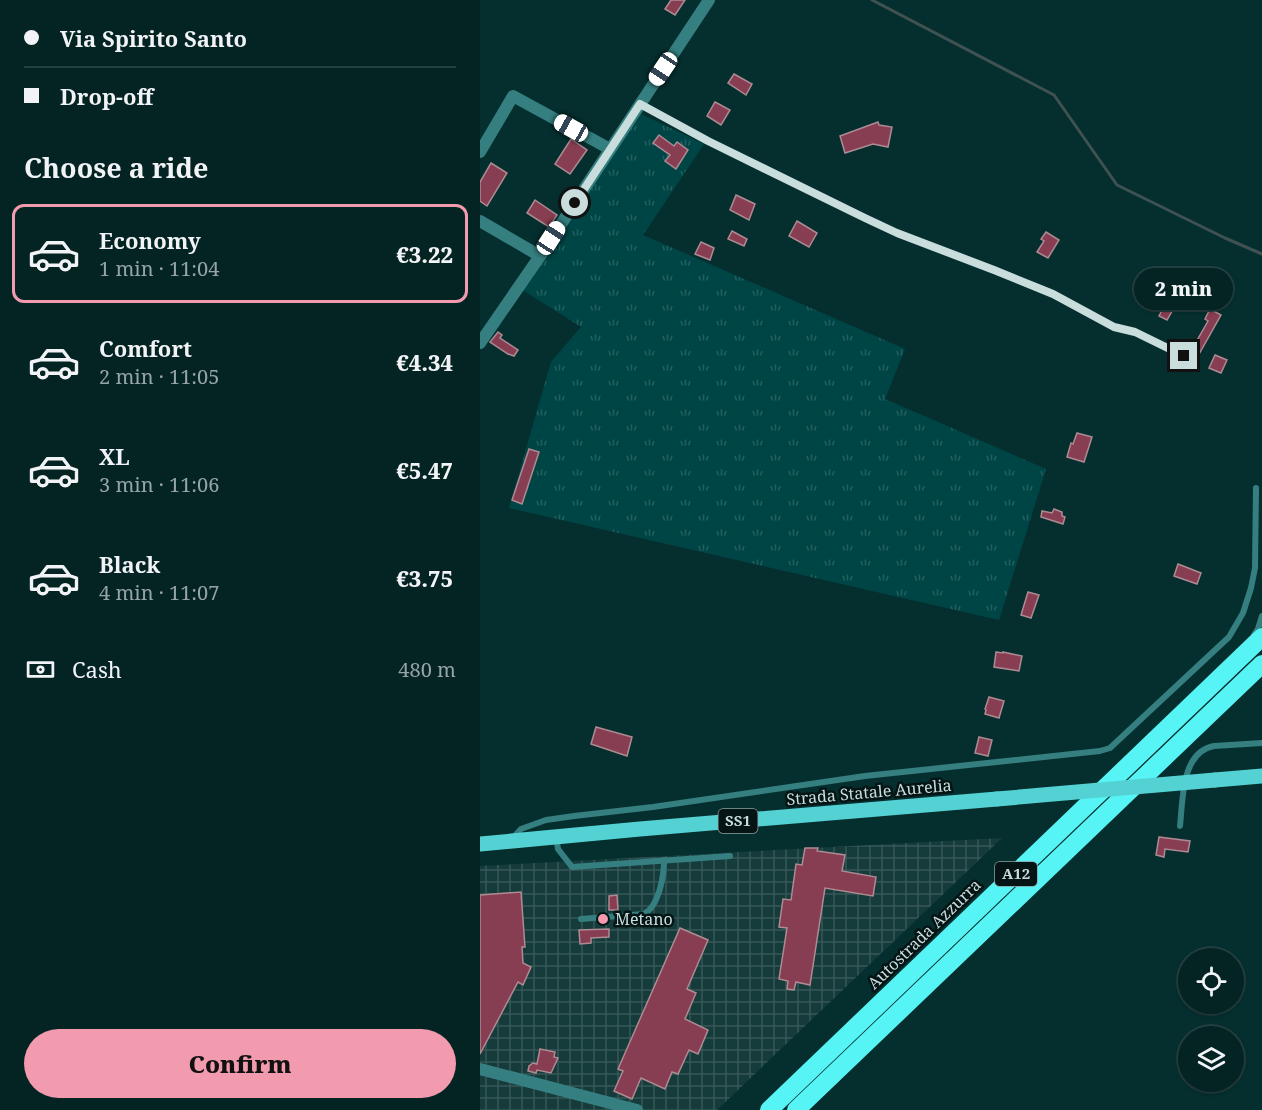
<!DOCTYPE html>
<html lang="en">
<head>
<meta charset="utf-8">
<style>
	body { margin:0; font-family:"Noto Serif",serif; background:#122f30; color:#f1f3f6; height:100vh; display:flex; flex-direction:column; font-size:22px; white-space:nowrap }
	* { box-sizing:border-box; margin:0 }
	p { font-size:20px; color:#97a4a6 }
	.icon { flex:none; width:33px; height:33px; fill:none; stroke:currentColor; stroke-width:2; stroke-linecap:round; stroke-linejoin:round }
	.map { position:relative; flex:1; overflow:hidden }
	.sheet { display:flex; flex-direction:column; background:#042323; width:480px }
	.sheet>* { flex:none }
	.top-card { display:grid; align-content:center; height:132px; padding:0 24px; background:#042323 }
	.fabs { position:absolute; left:698px; top:948px; display:grid; gap:12px }
	.fabs a { display:grid; place-items:center; width:66px; height:66px; border-radius:50%; background:#042323; box-shadow:0 2px 4px #0004,0 0 0 2px #254041; font-size:30px }
	.end { position:absolute; width:27px; height:27px; margin:-14px; border:8px solid #c9dddd; background:#111; box-shadow:0 0 0 3px #111 }
	.from { border-radius:50% }
	.bubble { position:absolute; height:42px; border-radius:21px; background:#042323; box-shadow:0 2px 4px #0004,0 0 0 2px #254041; font-size:20px; font-weight:800; line-height:42px; text-align:center }
	.car { position:absolute; width:18px; height:36px; margin:-18px -9px; border-radius:8px; box-shadow:0 0 4px 2px #0007; background:linear-gradient(#fff 24%,#345 0 40%,#fff 0 76%,#345 0 86%,#fff 0) }
	.top-card b { display:flex; align-items:center; gap:21px; height:57px; font-size:22px }
	.top-card b+b { border-top:2px solid #254041 }
	.top-card i { width:15px; height:15px; background:#f1f3f6 }
	ul { padding:0; list-style:none }
	li { display:flex; align-items:center; gap:18px; height:99px; margin:0 12px 9px; padding:0 12px; border:3px solid transparent; border-radius:12px }
	li div { flex:1 }
	li b { display:block; font-size:22px }
	li em { font-style:normal; font-weight:800 }
	li.current { border-color:#f29aae }
	li>.icon { width:54px; height:54px; stroke-width:1.5 }
	h2 { padding:0 24px; font-size:27px; line-height:72px }
	.pay { display:flex; align-items:center; gap:15px; height:66px; padding:0 24px; font-size:22px }
	.pay p { margin-inline-start:auto }
	.button { display:flex; gap:12px; margin-top:auto; padding:12px 24px }
	.button a { flex:1; height:69px; border-radius:36px; background:#f29aae; color:#111; font-size:24px; font-weight:800; line-height:69px; text-align:center }
	main { display:flex; flex:1; min-height:0 }
	.map>svg:first-child { display:block }
	.industrial { fill:url(#industrial-grid) }
	.grass { fill:url(#grass-tufts) }
	.lines { fill:none; stroke-linecap:round; stroke-linejoin:round }
	.stream { stroke:#405151; stroke-width:3 }
	.building { fill:#873e52; stroke:#ae8b92; stroke-width:1.5 }
	.service { stroke:#357f80; stroke-width:6 }
	.minor { stroke:#357f80; stroke-width:12 }
	.primary { stroke:#54d2d3; stroke-width:15 }
	.motorway { stroke:#56f4f5; stroke-width:18 }
	.primary-bridge { stroke:#54d2d3; stroke-width:15 }
	.route { stroke:#c9dddd; stroke-width:8 }
	.poi-dot { fill:#f29aae; stroke:#051414; stroke-width:2 }
	.labels { text-anchor:middle; stroke-width:5; stroke-linejoin:round; paint-order:stroke }
	.shield { fill:#051414; stroke:#8ea1a1; stroke-width:1.5 }
	.shield-label { font-size:15px; font-weight:bold; fill:#c9dddd }
	.street-label { font-size:16px; fill:#c9dddd; stroke:#051414 }
	.poi-label { font-size:16px; fill:#c9dddd; stroke:#051414; text-anchor:start }
</style>
</head>
<body>
<main>
<section class="sheet">
<div class="top-card">
<b><i class="from"></i>Via Spirito Santo</b>
<b><i></i>Drop-off</b>
</div>
<h2>Choose a ride</h2>
<ul>
<li class="current"><svg class="icon" aria-label="car" viewBox="0 0 24 24"><path d="M5 17H2v-5l4-1 3-4h7l3 4 3 1v5h-3M9 17h6M6 11h13"/><circle cx="7" cy="17" r="2"/><circle cx="17" cy="17" r="2"/></svg><div><b>Economy</b><p>1 min · 11:04</p></div><em>€3.22</em></li>
<li><svg class="icon" aria-label="car" viewBox="0 0 24 24"><path d="M5 17H2v-5l4-1 3-4h7l3 4 3 1v5h-3M9 17h6M6 11h13"/><circle cx="7" cy="17" r="2"/><circle cx="17" cy="17" r="2"/></svg><div><b>Comfort</b><p>2 min · 11:05</p></div><em>€4.34</em></li>
<li><svg class="icon" aria-label="car" viewBox="0 0 24 24"><path d="M5 17H2v-5l4-1 3-4h7l3 4 3 1v5h-3M9 17h6M6 11h13"/><circle cx="7" cy="17" r="2"/><circle cx="17" cy="17" r="2"/></svg><div><b>XL</b><p>3 min · 11:06</p></div><em>€5.47</em></li>
<li><svg class="icon" aria-label="car" viewBox="0 0 24 24"><path d="M5 17H2v-5l4-1 3-4h7l3 4 3 1v5h-3M9 17h6M6 11h13"/><circle cx="7" cy="17" r="2"/><circle cx="17" cy="17" r="2"/></svg><div><b>Black</b><p>4 min · 11:07</p></div><em>€3.75</em></li>
</ul>
<div class="pay"><svg class="icon" aria-label="cash" viewBox="0 0 24 24"><path d="M3 7h18v10H3z"/><circle cx="12" cy="12" r="2"/></svg>Cash<p>480 m</p></div>
<div class="button"><a>Confirm</a></div>
</section>
<div class="map">
<svg width="782" height="1110" viewBox="0 0 782 1110">
	<defs>
		<pattern id="industrial-grid" width="8" height="8" patternUnits="userSpaceOnUse" patternTransform="scale(1.5)"><rect width="8" height="8" fill="#153b3b"/><path d="M0 4h8M4 0v8" fill="none" stroke="#365757"/></pattern>
		<pattern id="grass-tufts" width="24" height="20" patternUnits="userSpaceOnUse" patternTransform="scale(1.5)"><rect width="24" height="20" fill="#004546"/><path d="M3 7l-1-3M5 7V3M7 7l1-3M15 17l-1-3M17 17v-4M19 17l1-3" fill="none" stroke="#245f60"/></pattern>
	</defs>
	<rect width="100%" height="100%" fill="#052f2f"/>
	<path class="industrial" d="M522,838L237,1110H0V866Z"/>
	<path class="grass" d="M161,114L224,144L163,235L425,349L405,399L566,469L519,620L29,508L71,362L101,327L41,289Z"/>
	<g class="lines">
		<path class="stream" d="M392,0L574,95L637,185L745,238L782,254"/>
	</g>
	<g class="building">
		<path d="M191,0H205L195,15L185,9Z"/>
		<path d="M254,74L272,84L266,95L248,83Z"/>
		<path d="M235,102L250,110L241,125L227,116Z"/>
		<path d="M398,122L399,125L412,127L408,147L393,144L365,153L360,136Z"/>
		<path d="M179,135L194,146L197,142L208,150L196,169L185,161L190,155L173,143Z"/>
		<path d="M91,139L107,150L90,174L75,164Z"/>
		<path d="M11,163L27,173L7,206L0,201V182Z"/>
		<path d="M256,195L275,204L269,220L250,210Z"/>
		<path d="M55,200L77,215L69,227L47,213Z"/>
		<path d="M317,221L337,233L329,247L309,236Z"/>
		<path d="M252,231L267,239L264,246L248,239Z"/>
		<path d="M566,232L579,240L568,258L557,252L564,241L561,239Z"/>
		<path d="M221,242L234,248L230,260L215,254Z"/>
		<path d="M687,301L695,306L687,320L679,316Z"/>
		<path d="M730,309L741,315L718,356L711,351L728,321L725,319Z"/>
		<path d="M18,332L22,335L20,338L38,350L34,356L28,354L10,342Z"/>
		<path d="M735,355L747,360L741,373L729,368Z"/>
		<path d="M597,433L612,437L604,462L587,457L591,443L593,444Z"/>
		<path d="M49,449L59,452L42,504L32,500Z"/>
		<path d="M574,509L582,512V516L585,517L583,524L561,517L562,511L572,513Z"/>
		<path d="M698,564L721,573L717,584L694,576Z"/>
		<path d="M548,592L559,595L551,618L541,615Z"/>
		<path d="M516,652L523,653V652L542,656L539,671L514,667Z"/>
		<path d="M509,697L524,701L519,718L505,714L506,710L505,709Z"/>
		<path d="M116,727L152,737L147,756L111,744Z"/>
		<path d="M499,737L512,740L508,756L495,753Z"/>
		<path d="M679,837L710,841L708,852L685,849L684,857L676,855Z"/>
		<path d="M325,848H338L337,851L365,855L362,871L396,877L393,896L345,888L330,985L316,982L314,990L307,989L308,981L299,979L307,928L299,927L303,899L311,900L316,864L322,865Z"/>
		<path d="M41,892L45,947H42L43,963L51,967L43,985L38,982L0,1054V895Z"/>
		<path d="M137,895L138,910H129V896Z"/>
		<path d="M200,928L228,940L207,989L216,993L205,1019L228,1030L218,1054L209,1050L198,1074L192,1072L185,1089L161,1078L152,1099L134,1091L143,1071L138,1069Z"/>
		<path d="M129,929V937L111,938V943L100,944L99,930Z"/>
		<path d="M60,1049L75,1052L74,1057L78,1058L71,1073L57,1070L56,1073L48,1071L49,1066L53,1063L57,1064Z"/>
	</g>
	<g class="lines">
		<g class="service">
			<path d="M161,104L228,141L385,218L417,233L514,270L572,294L634,327L655,332L704,356"/>
			<path d="M774,635L778,629L782,616"/>
			<path d="M700,826C703,800 701,752 734,746L782,743"/>
			<path d="M76,837L78,849L92,867L250,856"/>
			<path d="M32,839L41,829L66,820L94,816L173,807L385,776L620,751L630,748L749,637L763,613L771,588L775,568L776,488"/>
			<path d="M101,919L164,914C179,906 184,876 184,860"/>
		</g>
		<g class="minor">
			<path d="M0,152L33,96L130,149"/>
			<path d="M0,221L60,256"/>
			<path d="M0,343L60,256L229,0"/>
			<path d="M0,1069L157,1110"/>
		</g>
		<g class="primary">
			<path d="M735,780L782,776"/>
			<path d="M0,844L160,829L517,799"/>
		</g>
		<g class="motorway">
			<path d="M289,1110L782,637"/>
			<path d="M316,1110L782,664"/>
		</g>
		<path class="primary-bridge" d="M517,799L735,780"/>
	</g>
	<g class="lines">
		<path class="route" d="M95,203L160,104L228,141L385,218L417,233L514,270L573,294L634,327L655,332L704,356"/>
	</g>
	<circle class="poi-dot" cx="123" cy="919" r="6"/>
	<g class="labels">
		<g class="shield">
			<rect x="238.5" y="809" width="39" height="24" rx="4.5"/>
			<rect x="515" y="862" width="42" height="24" rx="4.5"/>
		</g>
		<g class="shield-label">
			<text x="258" y="826">SS1</text>
			<text x="536" y="879">A12</text>
		</g>
		<g class="street-label">
			<text transform="translate(389 792) rotate(-5)" y="6">Strada Statale Aurelia</text>
			<text transform="translate(444 934) rotate(-44)" y="6">Autostrada Azzurra</text>
		</g>
		<g class="poi-label">
			<text x="135" y="925">Metano</text>
		</g>
	</g>
</svg>
<div class="fabs">
<a><svg class="icon" aria-label="locate" viewBox="0 0 24 24"><circle cx="12" cy="12" r="6"/><path d="M12 2v4M12 18v4M2 12h4M18 12h4"/></svg></a>
<a><svg class="icon" aria-label="layers" viewBox="0 0 24 24"><path d="M12 4l9 5-9 5-9-5zM3 14l9 5 9-5"/></svg></a>
</div>
<i class="end from" style="left:95px;top:203px"></i>
<i class="end" style="left:704px;top:356px"></i>
<div class="bubble" style="left:654px;top:268px;width:99px">2 min</div>
<i class="car" style="left:183px;top:69px;rotate:214deg"></i>
<i class="car" style="left:91px;top:128px;rotate:299deg"></i>
<i class="car" style="left:71px;top:238px;rotate:33deg"></i>
</div>
</main>
</body>
</html>
